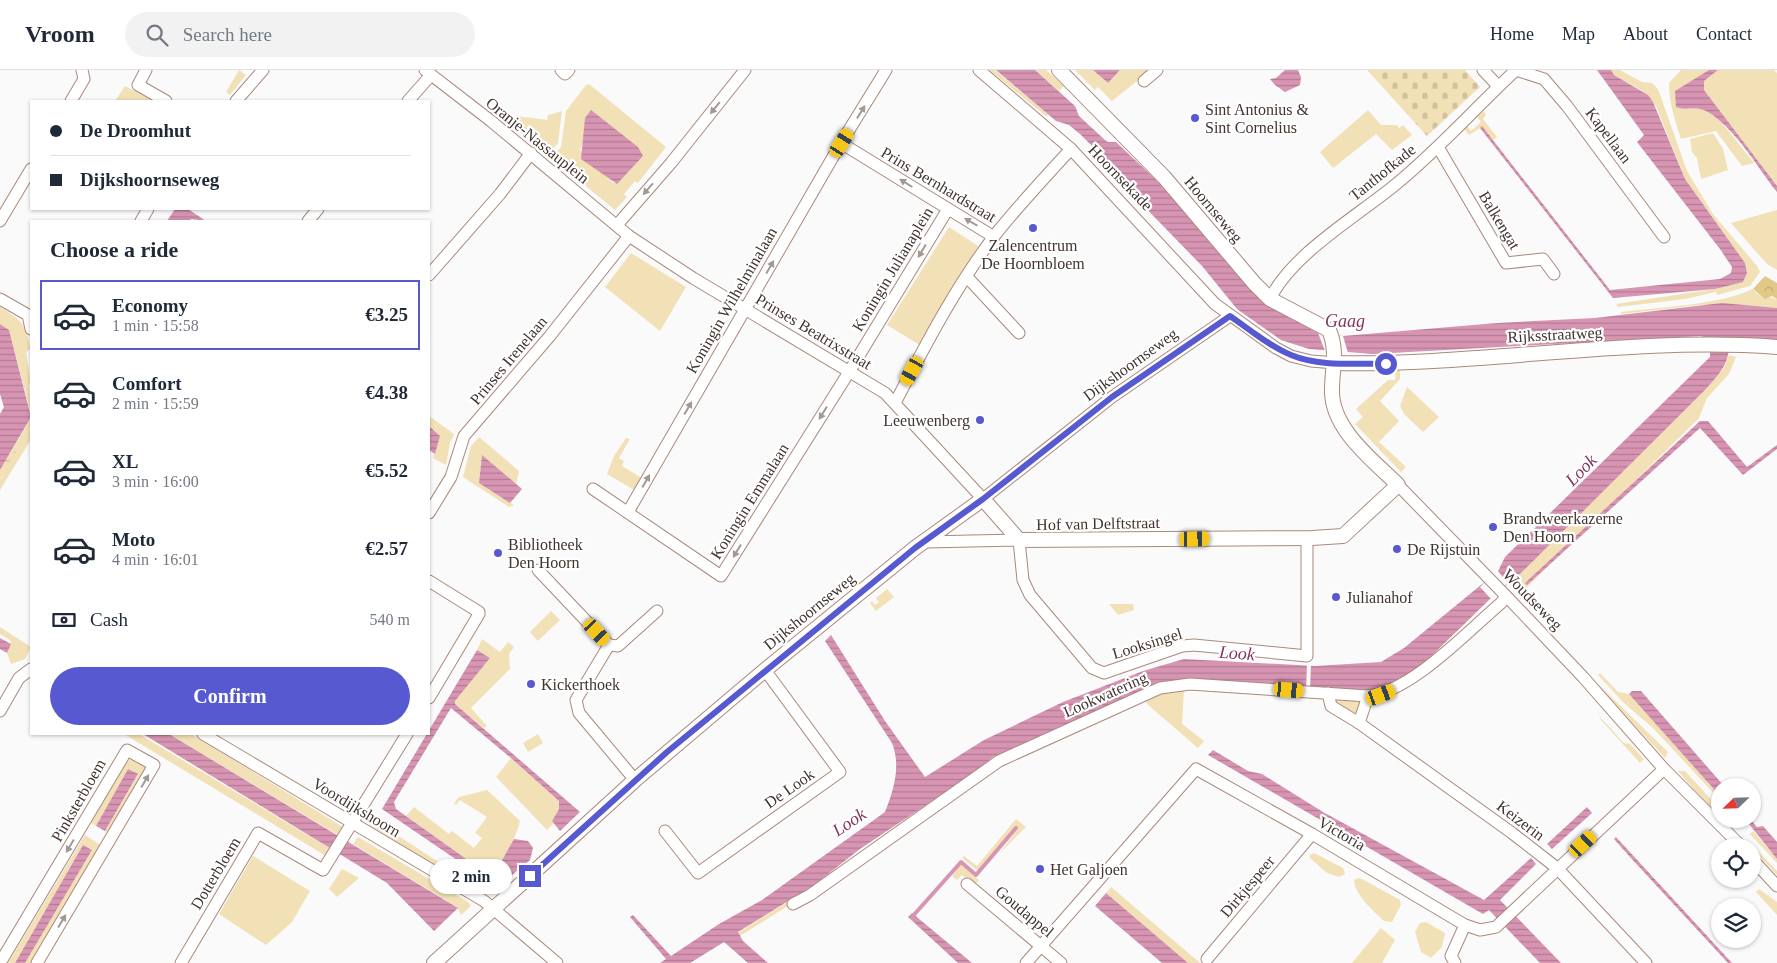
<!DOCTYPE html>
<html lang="en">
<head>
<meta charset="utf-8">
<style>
	body { margin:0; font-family:Georgia,serif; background:#f2f2f3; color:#1f2937; height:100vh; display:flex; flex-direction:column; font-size:19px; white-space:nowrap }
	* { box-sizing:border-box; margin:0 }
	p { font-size:16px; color:#747a83 }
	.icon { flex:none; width:28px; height:28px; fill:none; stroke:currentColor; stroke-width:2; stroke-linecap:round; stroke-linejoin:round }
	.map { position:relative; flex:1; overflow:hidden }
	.panel { position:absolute; left:30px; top:150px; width:400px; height:515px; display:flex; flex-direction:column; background:#fff; border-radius:0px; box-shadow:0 1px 4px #0004 }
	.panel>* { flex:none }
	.banner { position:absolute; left:30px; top:30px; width:400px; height:110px; border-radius:0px; box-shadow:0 1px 4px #0004; display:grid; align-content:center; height:110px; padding:0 20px; background:#fff }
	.needle { width:32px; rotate:247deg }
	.controls { position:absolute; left:1711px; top:708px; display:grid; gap:10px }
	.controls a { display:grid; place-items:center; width:50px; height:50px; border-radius:50%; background:#fff; box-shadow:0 1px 4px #0004; font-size:25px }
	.end { position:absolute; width:22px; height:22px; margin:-11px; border:6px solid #5759d0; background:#fff; box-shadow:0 0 0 2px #fff }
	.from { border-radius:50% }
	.bubble { position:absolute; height:35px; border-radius:18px; background:#fff; box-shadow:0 1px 4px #0004; font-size:16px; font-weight:800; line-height:35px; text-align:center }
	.car { position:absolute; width:15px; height:30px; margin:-15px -8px; border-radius:6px; box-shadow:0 0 4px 1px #0007; background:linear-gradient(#f5c518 24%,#345 0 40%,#f5c518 0 76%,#345 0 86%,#f5c518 0) }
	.banner b { display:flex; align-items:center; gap:18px; height:48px; font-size:19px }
	.banner b+b { border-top:1px solid #e0e1e3 }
	.banner i { width:12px; height:12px; background:#1f2937 }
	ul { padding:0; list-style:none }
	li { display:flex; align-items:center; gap:15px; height:70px; margin:0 10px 8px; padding:0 10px; border:2px solid transparent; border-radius:0px }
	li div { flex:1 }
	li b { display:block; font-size:19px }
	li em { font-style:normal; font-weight:800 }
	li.selected { border-color:#5759d0 }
	li>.icon { width:45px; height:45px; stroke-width:1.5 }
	h2 { padding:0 20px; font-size:22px; line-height:60px }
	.pay { display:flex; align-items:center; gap:12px; height:55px; padding:0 20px; font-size:19px }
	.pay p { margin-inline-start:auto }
	.action { display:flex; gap:10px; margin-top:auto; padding:10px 20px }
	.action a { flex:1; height:58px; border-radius:30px; background:#5759d0; color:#fff; font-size:20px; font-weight:800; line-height:58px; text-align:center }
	header { display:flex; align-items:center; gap:30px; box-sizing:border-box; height:70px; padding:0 25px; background:#fff; border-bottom:1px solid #e0e1e3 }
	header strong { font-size:24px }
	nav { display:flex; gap:28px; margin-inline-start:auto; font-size:18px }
	.search { width:350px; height:45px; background:#f2f2f3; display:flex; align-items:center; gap:12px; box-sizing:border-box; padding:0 18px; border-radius:28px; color:#747a83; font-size:19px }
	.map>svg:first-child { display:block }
	.green { fill:#f2e1b7; fill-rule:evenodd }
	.forest { fill:url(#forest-crowns) }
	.wetland { fill:url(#wetland-marsh) }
	.cemetery { fill:url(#cemetery-stones) }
	.water { fill:url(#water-rules) }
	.pier { fill:#fafafa }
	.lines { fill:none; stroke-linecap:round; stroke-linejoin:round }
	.stream { stroke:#d895b3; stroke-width:4 }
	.minor-casing { stroke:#aa897d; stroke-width:13 }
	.tertiary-casing { stroke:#aa897d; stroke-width:16 }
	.minor { stroke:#fff; stroke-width:11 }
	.tertiary { stroke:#fff; stroke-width:14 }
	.oneway { fill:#a09a97 }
	.route { stroke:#5759d0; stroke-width:6 }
	.poi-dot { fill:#5759d0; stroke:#fff; stroke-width:2 }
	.labels { text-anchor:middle; stroke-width:4.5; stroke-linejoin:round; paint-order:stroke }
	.poi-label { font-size:16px; fill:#42342f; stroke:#fff; text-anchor:start }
	.street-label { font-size:16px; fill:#42342f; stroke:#fff }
	.water-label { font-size:18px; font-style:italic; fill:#84355d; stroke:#fff }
</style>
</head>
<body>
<header>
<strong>Vroom</strong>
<div class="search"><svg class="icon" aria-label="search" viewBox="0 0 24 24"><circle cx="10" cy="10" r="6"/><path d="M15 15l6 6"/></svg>Search here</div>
<nav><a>Home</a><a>Map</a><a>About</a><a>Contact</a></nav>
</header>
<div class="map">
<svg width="1777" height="893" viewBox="0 0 1777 893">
	<defs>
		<pattern id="forest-crowns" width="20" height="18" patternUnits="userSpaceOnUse" patternTransform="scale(1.25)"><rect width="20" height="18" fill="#e2c887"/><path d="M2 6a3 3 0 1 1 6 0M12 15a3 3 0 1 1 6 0" fill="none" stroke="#c3ac75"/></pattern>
		<pattern id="wetland-marsh" width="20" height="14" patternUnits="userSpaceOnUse" patternTransform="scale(1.25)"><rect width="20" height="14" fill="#f2e1b7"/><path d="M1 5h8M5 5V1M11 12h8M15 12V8" fill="none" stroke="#d1c29e"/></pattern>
		<pattern id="cemetery-stones" width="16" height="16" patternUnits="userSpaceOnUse" patternTransform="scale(1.25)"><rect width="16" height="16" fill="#f2e1b7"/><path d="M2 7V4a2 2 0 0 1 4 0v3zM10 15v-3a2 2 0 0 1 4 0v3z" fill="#d1c29e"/></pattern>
		<pattern id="water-rules" width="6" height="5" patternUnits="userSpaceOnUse" patternTransform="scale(1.25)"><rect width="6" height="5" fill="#d895b3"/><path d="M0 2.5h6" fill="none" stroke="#b17a92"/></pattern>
	</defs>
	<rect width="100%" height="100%" fill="#fafafa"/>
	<g class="green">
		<path d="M239,0L246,5L230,25L226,22Z"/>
		<path d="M989,0H995L1049,45L1046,46Z"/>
		<path d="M1035,0H1046L1064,16L1059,21Z"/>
		<path d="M1075,0H1093L1108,13L1120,0H1151L1112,31L1098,17L1095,20Z"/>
		<path d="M1611,0H1620L1642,12L1652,13L1658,19L1687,101L1713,144L1757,196L1760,202L1750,216L1717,225L1716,222L1685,229L1618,237L1616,234L1715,219L1729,215L1747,203L1745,193L1685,109L1656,36L1641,20L1614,5Z"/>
		<path d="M1681,0H1709L1701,6L1681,39H1704L1718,48L1754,93L1742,96L1716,61L1681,69C1675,50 1669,33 1669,13Z"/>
		<path d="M1718,0H1774L1777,3V116L1704,20V11Z"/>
		<path d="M589,14L666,77L638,113L635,111L624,124L627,127L615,140L552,88L561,77L566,41L586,15ZM584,70L643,86L617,113H613L580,80Z"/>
		<path d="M125,16L154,31H115Z"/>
		<path d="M1368,40L1381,55H1397L1399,58L1403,55L1412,65L1392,80L1376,64L1333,98L1320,82Z"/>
		<path d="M562,41L558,73L547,85L510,54L517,46L547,50L548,45Z"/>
		<path d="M1484,41L1486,45L1483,49L1497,67L1493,70L1482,57L1469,65L1464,59L1467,56L1471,61L1481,52L1477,47Z"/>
		<path d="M1713,63L1723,79L1728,100L1701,109L1697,88L1692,82L1690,69Z"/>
		<path d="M1777,140V200L1767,194L1731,153Z"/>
		<path d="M949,157L978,176L923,277L887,255Z"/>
		<path d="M631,183L686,217L660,261L605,217Z"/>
		<path d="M1753,219L1757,224L1777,229V238L1700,235L1621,244V242C1660,237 1719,235 1753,219Z"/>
		<path d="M0,237C23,251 25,254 31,279L26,282L31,313L29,314L31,344L9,260L0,254Z"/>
		<path d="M1729,285L1736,287L1729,304L1707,328L1699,348L1524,520L1511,511L1706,319L1724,298Z"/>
		<path d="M1396,299L1400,300V309L1380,331L1399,351L1379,372L1406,397L1401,402L1355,354L1363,347L1356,339L1388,310H1395Z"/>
		<path d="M1407,317L1439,347L1423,362L1404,344L1400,336Z"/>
		<path d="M429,346L454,364L450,373L446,395L433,388L440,366L429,356Z"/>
		<path d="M31,347L30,371L0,420V409L22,369L20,367Z"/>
		<path d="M479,367L519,401L516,414L482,386L479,413L514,435L509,437L463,407L471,376Z"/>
		<path d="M626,368L630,369L619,388L624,391L622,396L642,408L639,423L607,404L614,386Z"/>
		<path d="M887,519L894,527L876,541L870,533L872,531L875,535L879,532L876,528Z"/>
		<path d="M1109,534H1133L1134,540L1118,545Z"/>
		<path d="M551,541L560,550L538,571L530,562Z"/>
		<path d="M0,557L31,577L25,589L11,594L7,583L11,571L0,564Z"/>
		<path d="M482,569L500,582L508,572L514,577L509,584L510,599L471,638L487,656L484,658L455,634V631L490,588L477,580Z"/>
		<path d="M1600,603L1618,622L1629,624L1720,726V730L1654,659L1624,633L1598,605Z"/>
		<path d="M1599,615L1668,682L1665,688L1598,616Z"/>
		<path d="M1184,619L1182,654L1204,671L1198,678L1147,634L1146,630L1163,621Z"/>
		<path d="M1333,628L1362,632L1356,647L1336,635Z"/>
		<path d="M1597,639L1601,648L1624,673L1630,674L1644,689L1640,693L1601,650Z"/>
		<path d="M124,664H139L329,778L326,786Z"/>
		<path d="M169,664H191L343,757L338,765Z"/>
		<path d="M538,664L543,673L528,682L523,673Z"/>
		<path d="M134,688L146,696V700L110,764L105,761L138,705L128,699L96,756L91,753L126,692Z"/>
		<path d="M511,688L559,731V739L552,751L554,753L547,760L496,707Z"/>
		<path d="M1678,701H1685L1720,739V742L1709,737Z"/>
		<path d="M487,720L520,751C516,768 503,795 486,803L406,746L414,737L449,764L452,761L474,778L482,768L475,763L487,747L460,730L456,735L454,733L459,727Z"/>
		<path d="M1016,749L1026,757L999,784L1018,759L1015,757L978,801L962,788L964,786L977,796Z"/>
		<path d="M374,750L443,795L441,799L370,755Z"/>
		<path d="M1753,761L1777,789V793L1750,764Z"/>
		<path d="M85,765L102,776L32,893H25L92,780L83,775L15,893H8Z"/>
		<path d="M358,767L468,832L471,836L461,845L457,837L353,774Z"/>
		<path d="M1747,770L1777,801V805L1748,774Z"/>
		<path d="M1314,783L1343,798L1345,804L1339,807L1327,803L1310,788V785Z"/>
		<path d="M253,786L310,821L292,852L266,875L219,844Z"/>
		<path d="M961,794L979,810L974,816L962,805L957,810L952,806Z"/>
		<path d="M342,799L359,808L337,827L329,819Z"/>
		<path d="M1358,808L1362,809L1400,830L1401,835L1392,852L1384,851C1374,841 1355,826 1354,810Z"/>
		<path d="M1111,817L1200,893H1188L1106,823Z"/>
		<path d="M1759,819L1777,832V845L1756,822Z"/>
		<path d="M789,831L791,834L740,866L738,863Z"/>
		<path d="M1426,852L1445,863L1442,877L1431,888L1421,882L1415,862L1420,853Z"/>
		<path d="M1381,858L1395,870L1382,893H1352Z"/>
	</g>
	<path class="forest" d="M1765,206L1777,213V229L1772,226L1765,229L1753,219Z"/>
	<path class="wetland" d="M20,367L23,369L0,409V400Z"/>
	<path class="cemetery" d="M1367,0H1465L1480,17L1427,66Z"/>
	<g class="water">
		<path d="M996,0H1035L1075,36L1079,46L1105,70L1108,72H1116L1155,109L1268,236L1318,263L1343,266L1497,253L1595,248L1722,233L1777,238V272L1730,269C1729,294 1722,301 1706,319L1522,502L1490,529L1419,598L1405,609L1377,621L1159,613L993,687L971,705L860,779L814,815L738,862L743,871L768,893H748L724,872L690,893H660L666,889L630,847L633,845L671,886L719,854L762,830L885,742C894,719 901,696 892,673L825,571L831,565L885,651L925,707L984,670L1063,632L1143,601L1184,589L1315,596L1381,592L1404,578L1498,501L1505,487L1710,287V269L1701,266L1373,284L1309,279L1281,270L1237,239L1202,196L1099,90L1096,80L1080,64L1069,55L1056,51Z"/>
		<path d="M1093,0H1120L1108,13Z"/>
		<path d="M1285,0H1298L1301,7L1300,15L1285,22L1275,15L1270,9L1276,8Z"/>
		<path d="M1597,0H1611L1614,5L1648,25L1653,32L1685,109L1745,193L1747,203L1743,212L1715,219L1613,228L1480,58L1482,56L1610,220L1720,209L1731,203L1732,197L1720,179L1637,72L1644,65Z"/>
		<path d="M1709,0H1718L1704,11V20L1777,116V122C1757,97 1734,56 1706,41C1697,36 1685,41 1676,37L1675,21Z"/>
		<path d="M591,40L638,77L643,86L617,114L581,89L585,48Z"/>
		<path d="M175,139H188L206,151L191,149L189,151H167Z"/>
		<path d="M0,254L9,260L31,347L0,400V344L4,337L0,324Z"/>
		<path d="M1700,351H1708L1747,397L1777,375V379L1743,405L1700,358L1527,515L1525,513Z"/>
		<path d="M429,356L440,366L435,384L429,380Z"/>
		<path d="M482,385L522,419L510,433L479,413Z"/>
		<path d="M0,568L11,574L7,583L0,579Z"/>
		<path d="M477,580L490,588L455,631V634L580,742L560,761L552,751L559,739V731L511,688L451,638L394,732L396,739L486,803L501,792L514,769L528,771L533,778L530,790L498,817L493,811L476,803L382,739Z"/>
		<path d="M1632,621H1641L1724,716H1720V726L1629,624Z"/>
		<path d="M143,664H169L458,838L434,861L387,813Z"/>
		<path d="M1213,680L1248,701L1262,704L1323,742L1484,830L1531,788L1536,794L1500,830L1561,893H1540L1489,840L1483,844L1208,685Z"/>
		<path d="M128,699L138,704L105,761L96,756Z"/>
		<path d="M1587,737L1592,743L1552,779L1547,774Z"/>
		<path d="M1745,749H1750L1757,757L1763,756L1777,772V789Z"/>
		<path d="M1616,767L1732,893H1728L1630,787L1614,769Z"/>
		<path d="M83,775L92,780L25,893H15Z"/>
		<path d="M1106,823L1188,893H1162L1095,836Z"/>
		<path d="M912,843L972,893H958L908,847Z"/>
	</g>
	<g class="pier">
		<path d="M1318,263L1343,266L1348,283L1325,281Z"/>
		<path d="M1497,500L1508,513L1491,529L1480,517Z"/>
		<path d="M1307,594H1311L1310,620H1306Z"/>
	</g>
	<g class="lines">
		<path class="stream" d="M912,847L961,792L976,805L1016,758"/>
		<defs>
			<g id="minor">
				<path d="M146,0L138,15L166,31"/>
				<path d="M425,0L491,51L629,166L693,208L885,323L983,429L1112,327L1230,246"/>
				<path d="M561,0L565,4L569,0"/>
				<path d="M979,0L1071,79L1215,234L1276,278L1291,286L1311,291L1335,293"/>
				<path d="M1483,0L1498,16"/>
				<path d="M1516,0L1544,9L1567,36L1664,167"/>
				<path d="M1144,11L1157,0"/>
				<path d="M71,31L84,9L82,0"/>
				<path d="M236,31L263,0"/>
				<path d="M408,31L431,5"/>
				<path d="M841,73L994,167"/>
				<path d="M1438,77L1506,193L1543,189L1554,204"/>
				<path d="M0,151L31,99"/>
				<path d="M141,151L148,139"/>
				<path d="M308,151L318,139"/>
				<path d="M617,155L671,93L745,0"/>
				<path d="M429,205L500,124L531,83"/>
				<path d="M967,207L1019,263"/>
				<path d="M0,229L28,245L31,259"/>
				<path d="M1270,229C1292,184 1356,147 1395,115C1438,80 1475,38 1516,0"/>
				<path d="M895,333C925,276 956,216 995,165C1019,135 1045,107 1071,79"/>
				<path d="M1398,415L1509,529L1583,607L1664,699L1741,776"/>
				<path d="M593,419L721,506L849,302L948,139"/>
				<path d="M628,442L841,73L886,0"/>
				<path d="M429,443L451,407L464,366L549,267L629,166"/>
				<path d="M925,472L1019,470L1023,510L1030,525L1092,598L1104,603L1182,576L1194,575L1307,586V468"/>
				<path d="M538,500L609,575L576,630L579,643L635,710"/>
				<path d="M429,511L479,542V544L429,628"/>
				<path d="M609,575L618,576L657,541"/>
				<path d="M1328,623L1331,636L1359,653"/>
				<path d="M1368,626L1359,653L1512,763L1557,798L1646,893"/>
				<path d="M0,641L19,608L31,599"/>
				<path d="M203,664L484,831L557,893"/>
				<path d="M665,761L698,803L840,702L765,600"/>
				<path d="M1752,789L1777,816"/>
				<path d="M967,814L1061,893"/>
				<path d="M793,834L810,825L999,691L1160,618L1190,614L1368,626C1411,622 1468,561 1501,533L1506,526"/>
				<path d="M1207,889L1312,764"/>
				<path d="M0,893L127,680L154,695L37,893"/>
				<path d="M181,893L258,763L323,800L407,664"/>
				<path d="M1026,893L1196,699L1312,764L1465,855L1480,860L1496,857L1664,699"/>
				<path d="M1455,893L1451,886L1465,855"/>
			</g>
			<g id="tertiary">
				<path d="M1335,293C1482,296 1630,266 1777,277"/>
				<path d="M434,893L635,710L765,600L915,478L983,429L1019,470L1312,468L1343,466L1398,415C1373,390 1331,359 1332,320C1332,299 1338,281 1329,260L1270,229L1254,213L1164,107L1059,0"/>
			</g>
		</defs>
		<use href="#minor" class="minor-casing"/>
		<use href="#tertiary" class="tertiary-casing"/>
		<use href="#minor" class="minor"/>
		<use href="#tertiary" class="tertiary"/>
	</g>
	<defs><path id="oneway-solid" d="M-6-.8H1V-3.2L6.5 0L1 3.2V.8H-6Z" transform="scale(1.25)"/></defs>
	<g class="oneway">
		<use href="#oneway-solid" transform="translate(715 38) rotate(129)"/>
		<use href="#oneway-solid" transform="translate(861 42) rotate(-58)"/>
		<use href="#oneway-solid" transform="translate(906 113) rotate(-148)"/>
		<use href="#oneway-solid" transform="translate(648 119) rotate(131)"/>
		<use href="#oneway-solid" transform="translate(971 152) rotate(-150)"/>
		<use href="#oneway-solid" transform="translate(922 181) rotate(121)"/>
		<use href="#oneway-solid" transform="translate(770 197) rotate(-60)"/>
		<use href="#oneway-solid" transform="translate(688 338) rotate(-60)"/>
		<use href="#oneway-solid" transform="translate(823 343) rotate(122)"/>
		<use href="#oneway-solid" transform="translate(646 411) rotate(-60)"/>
		<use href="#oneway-solid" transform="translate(737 481) rotate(122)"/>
		<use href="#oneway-solid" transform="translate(145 711) rotate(-60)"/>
		<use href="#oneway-solid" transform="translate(70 776) rotate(121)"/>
		<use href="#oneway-solid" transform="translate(62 851) rotate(-59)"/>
	</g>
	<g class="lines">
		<path class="route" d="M530,806L667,682L915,478L983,429L1112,327L1230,246C1249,259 1269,276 1291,285C1320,297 1356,293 1386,294"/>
	</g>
	<g class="poi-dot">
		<circle cx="1195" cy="48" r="5"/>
		<circle cx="1033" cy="158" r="5"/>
		<circle cx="980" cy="350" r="5"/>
		<circle cx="1493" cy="457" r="5"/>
		<circle cx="1397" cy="479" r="5"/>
		<circle cx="498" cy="483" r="5"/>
		<circle cx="1336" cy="527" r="5"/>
		<circle cx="531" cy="614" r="5"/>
		<circle cx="1040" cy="799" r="5"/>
	</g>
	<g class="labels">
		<g class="poi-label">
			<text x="1205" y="45">Sint Antonius &amp;<tspan x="1205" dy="18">Sint Cornelius</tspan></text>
			<text x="1033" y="181" text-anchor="middle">Zalencentrum<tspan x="1033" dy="18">De Hoornbloem</tspan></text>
			<text x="970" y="356" text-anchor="end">Leeuwenberg</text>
			<text x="1503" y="454">Brandweerkazerne<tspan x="1503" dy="18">Den Hoorn</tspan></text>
			<text x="508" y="480">Bibliotheek<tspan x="508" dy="18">Den Hoorn</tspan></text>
			<text x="1407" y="485">De Rijstuin</text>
			<text x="1346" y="533">Julianahof</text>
			<text x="541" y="620">Kickerthoek</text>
			<text x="1050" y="805">Het Galjoen</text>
		</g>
		<g class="street-label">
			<text transform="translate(1609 65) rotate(53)" y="6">Kapellaan</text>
			<text transform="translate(538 70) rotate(39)" y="6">Oranje-Nassauplein</text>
			<text transform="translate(1382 102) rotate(-39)" y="6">Tanthofkade</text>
			<text transform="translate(1121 107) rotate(46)" y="6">Hoornsekade</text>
			<text transform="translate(939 114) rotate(31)" y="6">Prins Bernhardstraat</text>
			<text transform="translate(1214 139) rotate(50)" y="6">Hoornseweg</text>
			<text transform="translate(1500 150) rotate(59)" y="6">Balkengat</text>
			<text transform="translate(892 199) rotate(-59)" y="6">Koningin Julianaplein</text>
			<text transform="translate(731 230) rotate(-60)" y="6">Koningin Wilhelminalaan</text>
			<text transform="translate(814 261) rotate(31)" y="6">Prinses Beatrixstraat</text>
			<text transform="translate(1555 264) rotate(-3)" y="6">Rijksstraatweg</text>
			<text transform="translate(508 290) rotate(-50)" y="6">Prinses Irenelaan</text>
			<text transform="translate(1130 294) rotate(-36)" y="6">Dijkshoornseweg</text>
			<text transform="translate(749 431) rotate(-58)" y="6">Koningin Emmalaan</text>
			<text transform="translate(1098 453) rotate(-1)" y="6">Hof van Delftstraat</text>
			<text transform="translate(1533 529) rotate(46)" y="6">Woudseweg</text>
			<text transform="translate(809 541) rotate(-39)" y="6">Dijkshoornseweg</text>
			<text transform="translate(1147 573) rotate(-17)" y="6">Looksingel</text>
			<text transform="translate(1105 624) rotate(-24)" y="6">Lookwatering</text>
			<text transform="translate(789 718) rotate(-35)" y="6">De Look</text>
			<text transform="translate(78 730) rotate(-60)" y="6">Pinksterbloem</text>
			<text transform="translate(357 737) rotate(31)" y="6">Voordijkshoorn</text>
			<text transform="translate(1521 750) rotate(37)" y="6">Keizerin</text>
			<text transform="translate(1342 763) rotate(30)" y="6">Victoria</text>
			<text transform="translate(215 803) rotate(-59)" y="6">Dotterbloem</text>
			<text transform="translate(1247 816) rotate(-50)" y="6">Dirkjespeer</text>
			<text transform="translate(1025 841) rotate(40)" y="6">Goudappel</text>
		</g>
		<g class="water-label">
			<text x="1345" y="257">Gaag</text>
			<text transform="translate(1581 400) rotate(-46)" y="6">Look</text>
			<text transform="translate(1237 583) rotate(4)" y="6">Look</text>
			<text transform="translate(849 752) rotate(-34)" y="6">Look</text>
		</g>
	</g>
</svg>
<div class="controls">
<a><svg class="needle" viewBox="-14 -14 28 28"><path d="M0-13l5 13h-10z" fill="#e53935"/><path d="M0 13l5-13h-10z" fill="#747a83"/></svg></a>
<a><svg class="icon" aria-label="locate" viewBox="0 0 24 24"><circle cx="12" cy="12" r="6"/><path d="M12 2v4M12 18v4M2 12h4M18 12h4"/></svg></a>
<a><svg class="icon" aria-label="layers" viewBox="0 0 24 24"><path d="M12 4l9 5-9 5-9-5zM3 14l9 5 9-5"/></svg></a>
</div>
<i class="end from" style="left:1386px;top:294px"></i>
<i class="end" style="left:530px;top:806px"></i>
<div class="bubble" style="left:430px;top:789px;width:82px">2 min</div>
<i class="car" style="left:842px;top:73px;rotate:32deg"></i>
<i class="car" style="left:912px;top:301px;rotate:209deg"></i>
<i class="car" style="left:1195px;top:469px;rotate:89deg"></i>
<i class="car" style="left:597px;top:562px;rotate:137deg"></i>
<i class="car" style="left:1289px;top:620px;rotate:95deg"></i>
<i class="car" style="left:1381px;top:625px;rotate:70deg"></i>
<i class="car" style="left:1583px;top:774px;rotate:47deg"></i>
<div class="banner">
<b><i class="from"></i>De Droomhut</b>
<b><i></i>Dijkshoornseweg</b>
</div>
<section class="panel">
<h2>Choose a ride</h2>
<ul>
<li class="selected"><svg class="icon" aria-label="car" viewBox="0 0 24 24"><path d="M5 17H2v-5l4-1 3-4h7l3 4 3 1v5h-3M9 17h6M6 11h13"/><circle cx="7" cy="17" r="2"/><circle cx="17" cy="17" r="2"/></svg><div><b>Economy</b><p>1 min · 15:58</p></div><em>€3.25</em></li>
<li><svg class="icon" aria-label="car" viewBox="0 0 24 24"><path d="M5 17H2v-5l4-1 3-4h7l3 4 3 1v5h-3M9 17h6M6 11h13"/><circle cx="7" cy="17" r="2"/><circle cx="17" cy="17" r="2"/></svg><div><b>Comfort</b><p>2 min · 15:59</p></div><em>€4.38</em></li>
<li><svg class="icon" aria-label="car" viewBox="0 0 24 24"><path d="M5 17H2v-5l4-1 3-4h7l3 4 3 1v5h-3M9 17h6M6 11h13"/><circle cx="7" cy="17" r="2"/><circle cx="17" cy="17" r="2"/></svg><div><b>XL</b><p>3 min · 16:00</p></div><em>€5.52</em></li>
<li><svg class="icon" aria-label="car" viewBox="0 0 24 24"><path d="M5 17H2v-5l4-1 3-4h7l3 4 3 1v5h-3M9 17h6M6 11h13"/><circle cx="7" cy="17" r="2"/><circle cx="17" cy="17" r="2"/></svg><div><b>Moto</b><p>4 min · 16:01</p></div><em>€2.57</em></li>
</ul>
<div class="pay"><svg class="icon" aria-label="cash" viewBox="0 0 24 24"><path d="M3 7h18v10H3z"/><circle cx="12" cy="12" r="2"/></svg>Cash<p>540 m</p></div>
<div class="action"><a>Confirm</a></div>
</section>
</div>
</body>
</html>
